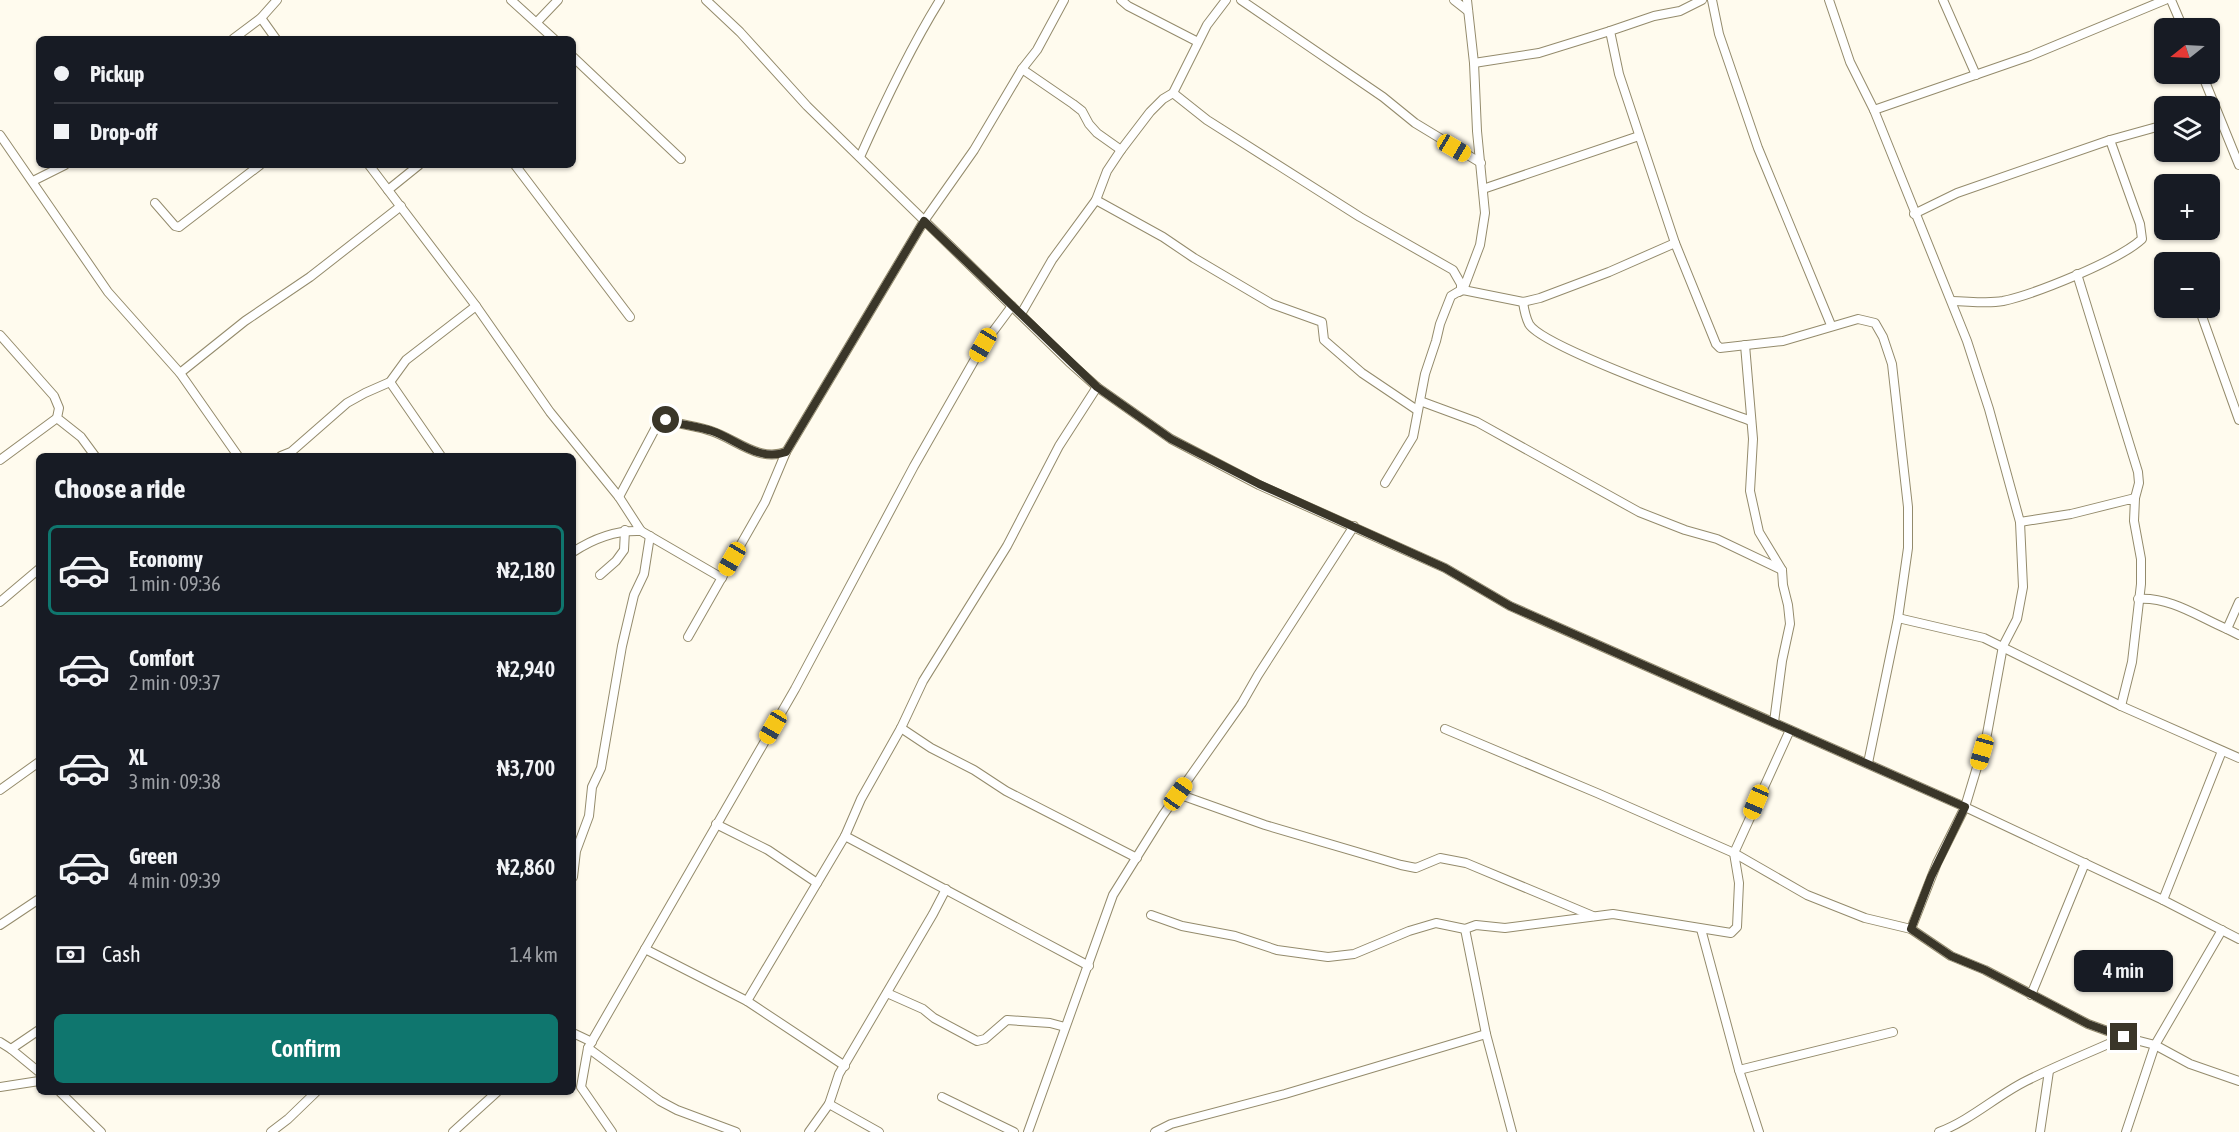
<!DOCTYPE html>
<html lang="en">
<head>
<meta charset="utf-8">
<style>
	body { margin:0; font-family:"Asap Condensed",sans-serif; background:#20242c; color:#f1f3f6; height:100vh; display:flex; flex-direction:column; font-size:22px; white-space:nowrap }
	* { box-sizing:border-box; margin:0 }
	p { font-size:20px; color:#9ea1a6 }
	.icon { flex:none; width:33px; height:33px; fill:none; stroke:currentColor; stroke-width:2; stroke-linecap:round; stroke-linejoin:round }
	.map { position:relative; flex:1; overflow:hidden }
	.drawer { position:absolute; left:36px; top:453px; width:540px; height:642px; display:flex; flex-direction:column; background:#171b24; border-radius:9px; box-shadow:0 2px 4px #0004 }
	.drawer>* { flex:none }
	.hud { position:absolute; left:36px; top:36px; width:540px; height:132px; border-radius:9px; box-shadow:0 2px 4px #0004; display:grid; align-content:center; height:132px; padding:0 18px; background:#171b24 }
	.needle { width:39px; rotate:252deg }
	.controls { position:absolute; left:2154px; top:18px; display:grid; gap:12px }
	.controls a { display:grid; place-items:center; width:66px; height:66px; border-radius:9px; background:#171b24; box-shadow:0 2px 4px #0004; font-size:30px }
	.end { position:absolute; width:27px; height:27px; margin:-14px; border:8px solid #3a3629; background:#fff; box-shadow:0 0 0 3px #fff }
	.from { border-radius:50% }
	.bubble { position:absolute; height:42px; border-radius:9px; background:#171b24; box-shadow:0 2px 4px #0004; font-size:20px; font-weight:600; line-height:42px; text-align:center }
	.car { position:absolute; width:18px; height:36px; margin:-18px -9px; border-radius:8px; box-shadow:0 0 4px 2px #0007; background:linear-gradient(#f5c518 24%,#345 0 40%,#f5c518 0 76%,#345 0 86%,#f5c518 0) }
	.hud b { display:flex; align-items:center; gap:21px; height:57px; font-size:22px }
	.hud b+b { border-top:2px solid #363941 }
	.hud i { width:15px; height:15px; background:#f1f3f6 }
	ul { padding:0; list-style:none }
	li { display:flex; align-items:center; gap:18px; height:90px; margin:0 12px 9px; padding:0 6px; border:3px solid transparent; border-radius:9px }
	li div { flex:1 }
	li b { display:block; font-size:22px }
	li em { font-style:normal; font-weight:600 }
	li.on { border-color:#0f766e }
	li>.icon { width:54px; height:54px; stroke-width:1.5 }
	h2 { padding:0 18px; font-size:27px; line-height:72px }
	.pay { display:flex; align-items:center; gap:15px; height:66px; padding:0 18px; font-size:22px }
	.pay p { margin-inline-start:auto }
	.button { display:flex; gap:12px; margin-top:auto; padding:12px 18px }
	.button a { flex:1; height:69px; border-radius:9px; background:#0f766e; color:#fff; font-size:24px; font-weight:600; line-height:69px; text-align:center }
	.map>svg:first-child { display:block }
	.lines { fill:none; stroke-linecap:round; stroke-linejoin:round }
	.minor-casing { stroke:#948b6c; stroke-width:10 }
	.minor { stroke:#fff; stroke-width:8 }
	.route { stroke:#3a3629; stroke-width:8 }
</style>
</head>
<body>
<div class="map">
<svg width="2239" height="1132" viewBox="0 0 2239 1132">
	<rect width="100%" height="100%" fill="#fffbee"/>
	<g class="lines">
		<defs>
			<g id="minor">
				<path d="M511,0L554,39"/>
				<path d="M706,0L740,32L807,106L1069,362L1097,387L1171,439L1259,485L1445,568L1510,606L1965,807L2163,900L2239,939"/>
				<path d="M1121,0L1128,6L1198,42"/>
				<path d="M1241,0L1383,97L1415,123L1481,163"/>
				<path d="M1454,0L1468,11"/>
				<path d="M1702,0L1680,11L1654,16L1610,31L1619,74L1675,243L1716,344L1720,348L1783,341L1858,319L1875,323L1883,337L1892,364L1908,507V548L1898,618L1868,763"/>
				<path d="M1712,0L1719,34L1758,148L1831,325"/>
				<path d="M1829,0L1850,62L1874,110L1967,341L1989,409L2020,522L2023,587L2017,619L2003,646L1987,734L1965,807L1937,863L1911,929"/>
				<path d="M1943,0L1976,75"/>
				<path d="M2171,0L2183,28"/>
				<path d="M261,18L276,39"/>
				<path d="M537,22L558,0"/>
				<path d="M233,39L261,18L277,0"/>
				<path d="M573,57L681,159"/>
				<path d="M1474,63L1539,53L1610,31"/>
				<path d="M1022,69L1037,50L1064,0"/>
				<path d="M2202,74L2239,165"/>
				<path d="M1173,93L1207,120L1360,217L1453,270L1461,284V290L1451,296L1440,324L1436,341L1425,374L1413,437L1385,483"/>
				<path d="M1874,110L2030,56L2165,0"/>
				<path d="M0,135L108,292L180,373L238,456"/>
				<path d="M860,157C884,103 909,50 940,0"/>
				<path d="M369,165L476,306L550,412L619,497L641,531L722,578"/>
				<path d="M515,165L630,317"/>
				<path d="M33,181L65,165"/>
				<path d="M1483,189L1639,136"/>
				<path d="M388,190L419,165"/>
				<path d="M1096,200L1163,237L1194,258L1272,304L1322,322L1324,340L1362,373L1417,410"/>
				<path d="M155,203L175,226L179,227L260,165"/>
				<path d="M1914,214L1957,193L2110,140L2164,125"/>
				<path d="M2077,274L2138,472L2139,483L2135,498"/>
				<path d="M1463,290L1480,245L1485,213L1477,131L1474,63L1467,0"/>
				<path d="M1459,292L1463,290L1523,302L1540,298L1609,272L1675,243"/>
				<path d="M1952,301C1968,301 1987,304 2003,301C2035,294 2118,261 2142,239L2140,224L2110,140"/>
				<path d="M1523,302C1524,309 1526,318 1529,324C1543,348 1716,408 1751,421"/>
				<path d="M2199,308L2239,420"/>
				<path d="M1021,314L1052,260L1096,200L1107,171L1121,150L1150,112L1163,99L1173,93L1207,25L1226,0"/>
				<path d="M0,335L54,396L59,408L57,418L81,437L95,456"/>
				<path d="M1745,345L1753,439L1750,491L1759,532L1782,570L1783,585L1788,605L1790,624L1782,661L1774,722"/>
				<path d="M180,373L245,321L310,277L401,206"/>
				<path d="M390,382L441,456"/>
				<path d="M1420,401L1477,422L1639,512L1685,530L1717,539L1782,570"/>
				<path d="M281,456L291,452L347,403L365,393L390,382L406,360L476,306"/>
				<path d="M0,460L57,418"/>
				<path d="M619,497L655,429L660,422L666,420C681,425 697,426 711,431C736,439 758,462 786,452"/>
				<path d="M2020,522L2071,514L2135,498L2134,521L2141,559V584L2132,662L2121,706"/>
				<path d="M573,552C594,538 616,530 641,531"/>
				<path d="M600,575L616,561L624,550L625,530"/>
				<path d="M2138,599C2171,597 2197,616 2227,629L2239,602"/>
				<path d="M0,602L39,569"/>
				<path d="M1898,618L1984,638L2121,706L2239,758"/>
				<path d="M2227,629L2239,635"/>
				<path d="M688,637L765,502L786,452L924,221L974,150L1022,69L1073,104L1082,111L1089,124L1097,133L1121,150"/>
				<path d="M901,728L931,748L974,770L1006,791L1137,858"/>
				<path d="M1445,729L1597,793L1734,853L1807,895L1865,918L1911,929L1951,956L1985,970L2088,1024L2124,1037L2155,1045L2190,1064L2239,1081"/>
				<path d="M0,790L39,762"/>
				<path d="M1178,794L1265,825L1401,865L1416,868L1440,858L1466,863L1593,916"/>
				<path d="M716,824L768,850L817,883"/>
				<path d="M845,836L861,799L901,728L923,681L1007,546L1059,446L1097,387"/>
				<path d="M573,877L576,851L589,816L592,787L601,768L622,646L634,595L644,574L650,536"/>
				<path d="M2163,900L2222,751"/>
				<path d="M1151,915L1182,926L1235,936L1277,950L1328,957L1354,954L1409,931L1436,923L1465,929L1476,925L1505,928L1613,914L1731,933L1737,927L1739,883L1734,853L1790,730"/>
				<path d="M0,925L39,899"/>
				<path d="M1465,929L1486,1034L1512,1132"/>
				<path d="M1701,929L1739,1070L1759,1132"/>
				<path d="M645,949L747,1001L845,1066"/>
				<path d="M887,993L923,1009L934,1018L977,1041L985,1039L1007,1020L1050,1023L1065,1027"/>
				<path d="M2031,995L2085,863"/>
				<path d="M747,1001L845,836L1089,966"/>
				<path d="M573,1033L592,1042"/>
				<path d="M0,1042L11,1049L39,1072"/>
				<path d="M588,1048L660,1101L677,1110L736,1132"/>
				<path d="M11,1049L39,1030"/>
				<path d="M1739,1070L1893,1032"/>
				<path d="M0,1087L39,1081"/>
				<path d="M60,1092L101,1132"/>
				<path d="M942,1097L1014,1132"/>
				<path d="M829,1104L879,1132"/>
				<path d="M271,1132L288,1119L316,1092"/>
				<path d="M453,1132L497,1092"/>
				<path d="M612,1132L581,1087L588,1048L795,689L914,466L983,345L1012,306"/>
				<path d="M809,1132L829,1104L839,1074L933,914L946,889"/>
				<path d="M1028,1132L1113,895L1163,815L1242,703L1258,675L1354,526"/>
				<path d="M1155,1132L1171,1124L1285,1094L1486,1034"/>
				<path d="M1939,1132C1971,1120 1996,1096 2026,1081C2058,1065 2091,1052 2124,1037"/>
				<path d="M2040,1132L2049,1071"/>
				<path d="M2126,1132L2155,1045L2222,930"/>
			</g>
		</defs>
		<use href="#minor" class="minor-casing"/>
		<use href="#minor" class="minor"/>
	</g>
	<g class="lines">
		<path class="route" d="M666,420C681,425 697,426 712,431C736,439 758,462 786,452L924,221L1097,387L1171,439L1259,484L1445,568L1510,606L1965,807L1931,877L1911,929L1951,956L1985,970L2088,1024L2124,1037"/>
	</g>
</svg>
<div class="controls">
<a><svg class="needle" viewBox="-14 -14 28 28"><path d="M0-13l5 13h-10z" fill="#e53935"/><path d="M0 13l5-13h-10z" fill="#9ea1a6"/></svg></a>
<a><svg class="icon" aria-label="layers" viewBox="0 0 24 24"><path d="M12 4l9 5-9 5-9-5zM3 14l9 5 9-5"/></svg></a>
<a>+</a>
<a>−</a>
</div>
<i class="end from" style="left:666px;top:420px"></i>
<i class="end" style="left:2124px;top:1037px"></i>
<div class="bubble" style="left:2074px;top:950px;width:99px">4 min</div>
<i class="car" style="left:1454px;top:148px;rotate:120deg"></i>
<i class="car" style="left:983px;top:345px;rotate:210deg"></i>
<i class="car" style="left:732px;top:559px;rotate:210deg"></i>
<i class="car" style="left:773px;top:727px;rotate:210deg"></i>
<i class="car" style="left:1982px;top:752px;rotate:196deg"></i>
<i class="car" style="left:1178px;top:794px;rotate:35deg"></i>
<i class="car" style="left:1756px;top:802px;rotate:203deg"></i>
<div class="hud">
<b><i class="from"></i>Pickup</b>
<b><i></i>Drop-off</b>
</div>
<section class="drawer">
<h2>Choose a ride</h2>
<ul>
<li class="on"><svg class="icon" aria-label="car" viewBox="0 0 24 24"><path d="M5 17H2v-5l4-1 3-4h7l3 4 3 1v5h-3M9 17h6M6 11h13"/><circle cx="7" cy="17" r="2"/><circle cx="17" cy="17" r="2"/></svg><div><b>Economy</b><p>1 min · 09:36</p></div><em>₦2,180</em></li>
<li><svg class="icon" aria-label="car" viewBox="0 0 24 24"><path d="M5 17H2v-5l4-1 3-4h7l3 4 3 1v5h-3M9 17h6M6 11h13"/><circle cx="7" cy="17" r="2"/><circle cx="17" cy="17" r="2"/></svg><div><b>Comfort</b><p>2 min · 09:37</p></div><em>₦2,940</em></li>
<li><svg class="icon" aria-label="car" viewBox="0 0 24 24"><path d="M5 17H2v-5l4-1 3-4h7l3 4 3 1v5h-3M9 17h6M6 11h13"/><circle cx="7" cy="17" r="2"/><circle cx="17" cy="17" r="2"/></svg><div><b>XL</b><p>3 min · 09:38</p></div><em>₦3,700</em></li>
<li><svg class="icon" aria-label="car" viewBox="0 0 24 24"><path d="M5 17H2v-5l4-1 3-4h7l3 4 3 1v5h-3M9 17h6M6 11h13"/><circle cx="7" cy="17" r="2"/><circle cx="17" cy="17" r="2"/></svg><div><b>Green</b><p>4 min · 09:39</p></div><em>₦2,860</em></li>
</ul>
<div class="pay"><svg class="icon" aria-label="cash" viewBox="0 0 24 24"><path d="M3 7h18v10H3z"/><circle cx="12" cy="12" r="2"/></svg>Cash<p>1.4 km</p></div>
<div class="button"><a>Confirm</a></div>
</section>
</div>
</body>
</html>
